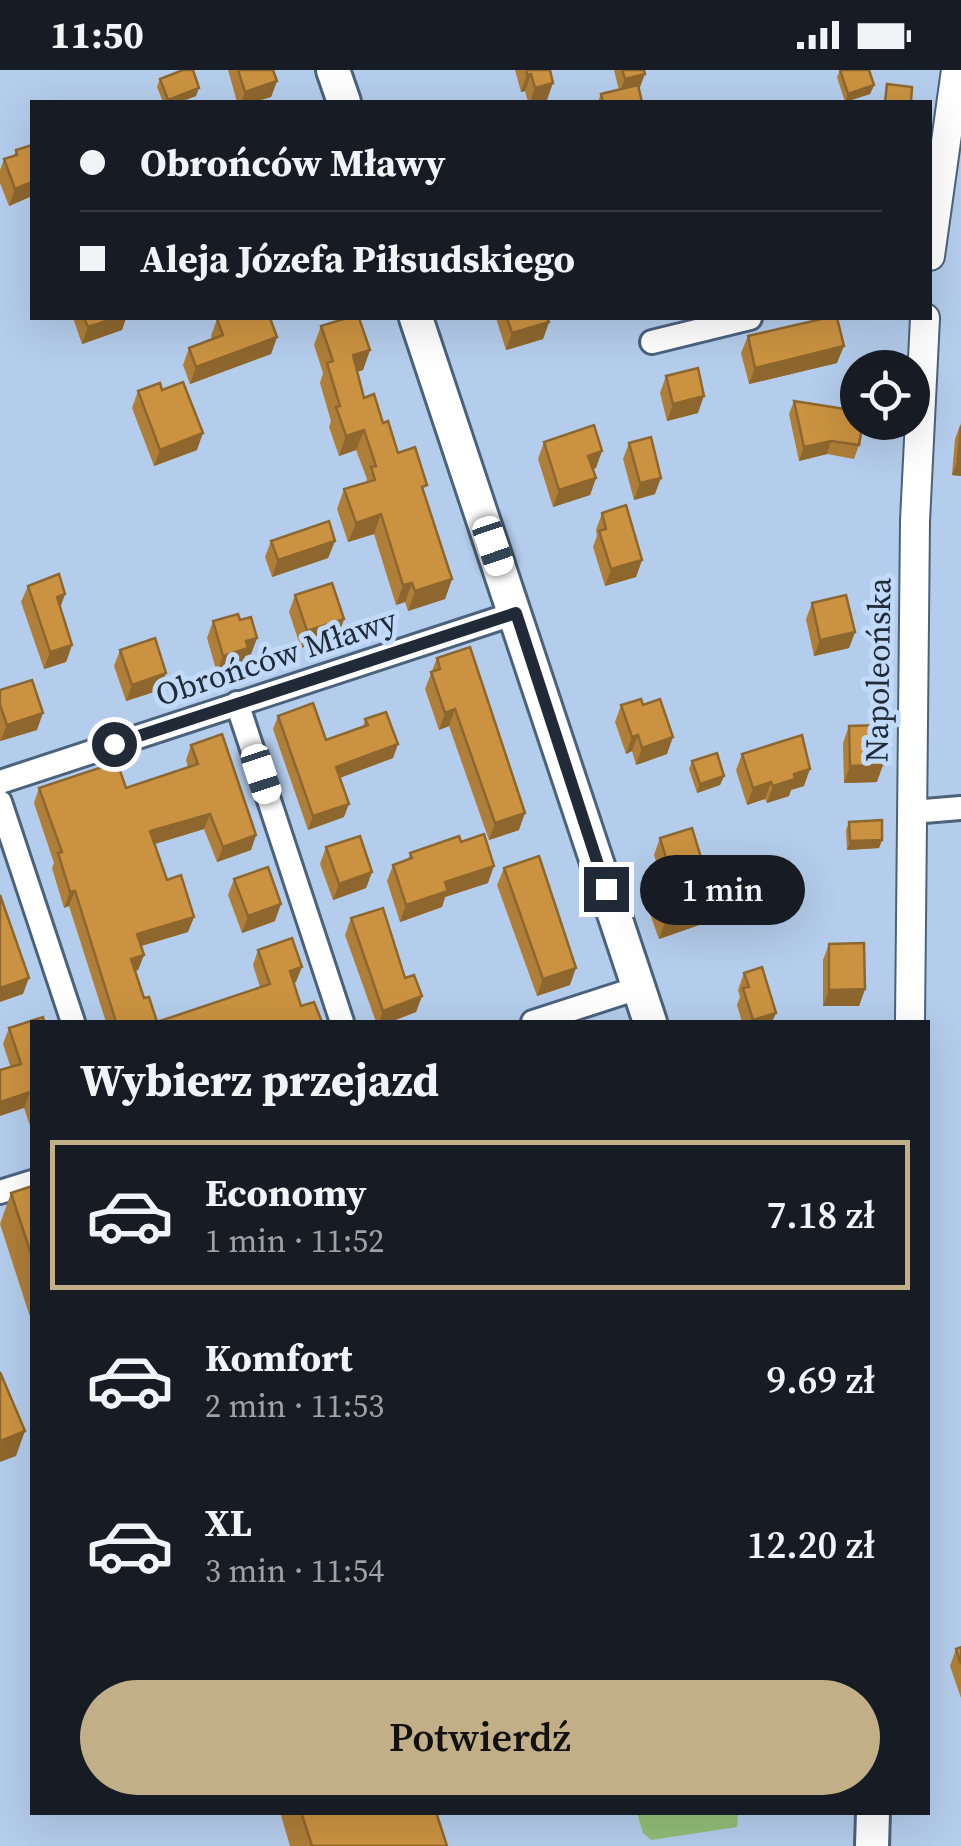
<!DOCTYPE html>
<html lang="pl">
<head>
<meta charset="utf-8">
<style>
	body { margin:0; font-family:"Source Serif 4",serif; background:#242831; color:#f1f3f6; height:100vh; display:flex; flex-direction:column; font-size:38px; white-space:nowrap }
	* { box-sizing:border-box; margin:0 }
	p { font-size:32px; color:#9ea1a6 }
	.icon { flex:none; width:55px; height:55px; fill:none; stroke:currentColor; stroke-width:2; stroke-linecap:round; stroke-linejoin:round }
	.map { position:relative; flex:1; overflow:hidden }
	.details { position:absolute; left:30px; top:950px; width:900px; height:795px; display:flex; flex-direction:column; background:#171b24; border-radius:0px; box-shadow:0 10px 40px #0002 }
	.details>* { flex:none }
	.banner { position:absolute; left:30px; top:30px; width:902px; height:220px; border-radius:0px; box-shadow:0 10px 40px #0002; display:grid; align-content:center; height:220px; padding:0 50px; background:#171b24 }
	.fabs { position:absolute; left:840px; top:280px; display:grid; gap:20px }
	.fabs a { display:grid; place-items:center; width:90px; height:90px; border-radius:50%; background:#171b24; box-shadow:0 10px 40px #0002; font-size:50px }
	.end { position:absolute; width:45px; height:45px; margin:-22px; border:12px solid #212b37; background:#fff; box-shadow:0 0 0 5px #fff }
	.from { border-radius:50% }
	.bubble { position:absolute; height:70px; border-radius:35px; background:#171b24; box-shadow:0 10px 40px #0002; font-size:32px; font-weight:600; line-height:70px; text-align:center }
	.car { position:absolute; width:30px; height:60px; margin:-30px -15px; border-radius:12px; box-shadow:0 0 8px 2px #0007; background:linear-gradient(#fff 24%,#345 0 40%,#fff 0 76%,#345 0 86%,#fff 0) }
	.banner b { display:flex; align-items:center; gap:35px; height:95px; font-size:38px }
	.banner b+b { border-top:2px solid #363941 }
	.banner i { width:25px; height:25px; background:#f1f3f6 }
	ul { padding:0; list-style:none }
	li { display:flex; align-items:center; gap:30px; height:150px; margin:0 20px 15px; padding:0 30px; border:5px solid transparent; border-radius:0px }
	li div { flex:1 }
	li b { display:block; font-size:38px }
	li em { font-style:normal; font-weight:600 }
	li.active { border-color:#c2ae87 }
	li>.icon { width:90px; height:90px; stroke-width:1.5 }
	h2 { padding:0 50px; font-size:45px; line-height:120px }
	.button { display:flex; gap:20px; margin-top:auto; padding:20px 50px }
	.button a { flex:1; height:115px; border-radius:60px; background:#c2ae87; color:#111; font-size:40px; font-weight:600; line-height:115px; text-align:center }
	.status { display:flex; justify-content:space-between; align-items:center; height:70px; padding:0 50px; background:#171b24; direction:ltr }
	.status svg { height:28px; fill:currentColor }
	.map>svg:first-child { display:block }
	.green { fill:#92bd76 }
	.lines { fill:none; stroke-linecap:round; stroke-linejoin:round }
	.minor-casing { stroke:#4b627d; stroke-width:28 }
	.tertiary-casing { stroke:#4b627d; stroke-width:32 }
	.secondary-casing { stroke:#4b627d; stroke-width:38 }
	.minor { stroke:#fff; stroke-width:22 }
	.tertiary { stroke:#fff; stroke-width:28 }
	.secondary { stroke:#fff; stroke-width:32 }
	.wall { fill:#af7e38 }
	.shaded-wall { fill:#8e672e }
	.building { fill:#cb9341; stroke:#8e672e; stroke-width:2.5 }
	.route { stroke:#212b37; stroke-width:12 }
	.labels { text-anchor:middle; stroke-width:10; stroke-linejoin:round; paint-order:stroke }
	.street-label { font-size:32px; fill:#212b37; stroke:#c1dafa }
</style>
</head>
<body>
<div class="status"><b>11:50</b><svg viewBox="0 0 49 12"><path d="M0 12V9h3v3zM5 12V6h3v6zM10 12V3h3v9zM15 12V0h3v12zM26 1h20v11H26zM47 4h2v5h-2z"/></svg></div>
<div class="map">
<svg width="961" height="1776" viewBox="0 0 961 1776">
	<rect width="100%" height="100%" fill="#b4cdec"/>
	<path class="green" d="M637,1743H738L737,1757L651,1770L643,1763Z"/>
	<g class="lines">
		<defs>
			<g id="minor">
				<path d="M652,272L750,248"/>
				<path d="M237,633L342,952"/>
				<path d="M0,712L516,543"/>
				<path d="M0,732L73,952"/>
				<path d="M912,742L961,738"/>
				<path d="M533,952L638,918"/>
				<path d="M0,1122L32,1112"/>
			</g>
			<g id="tertiary">
				<path d="M930,186L956,0"/>
				<path d="M910,952L915,451L925,248"/>
			</g>
			<g id="secondary">
				<path d="M333,0L344,32"/>
				<path d="M416,248L650,952"/>
				<path d="M872,1776L873,1742"/>
			</g>
		</defs>
		<use href="#minor" class="minor-casing"/>
		<use href="#tertiary" class="tertiary-casing"/>
		<use href="#secondary" class="secondary-casing"/>
		<use href="#minor" class="minor"/>
		<use href="#tertiary" class="tertiary"/>
		<use href="#secondary" class="secondary"/>
	</g>
	<g class="wall">
		<path d="M228,0H273L277,11L271,27L254,32H237Z"/>
		<path d="M515,0H550L547,30L528,32L525,21L521,22Z"/>
		<path d="M614,0H644L640,17L638,18L642,32H598L601,24L619,20Z"/>
		<path d="M840,0H869L874,15L870,24L845,32L837,7Z"/>
		<path d="M160,9L196,26L180,32H163L157,17Z"/>
		<path d="M32,75V126L9,136L0,113V100L4,89L14,86L16,80Z"/>
		<path d="M73,248H126L122,260L82,274Z"/>
		<path d="M496,248H547L549,252L543,269L506,280Z"/>
		<path d="M217,249L277,267L271,284L190,314L183,295L189,278L212,269L211,266Z"/>
		<path d="M321,256L370,280L363,300L357,302L364,328L383,353L398,383L424,424L452,509L445,529L408,541L405,532L396,535L374,464L348,472L337,439L344,419L366,413L367,409L356,380L339,386L329,357L331,351L320,313L323,303L314,275Z"/>
		<path d="M748,266L837,293L749,314L741,283Z"/>
		<path d="M666,306L698,343L667,351L660,323Z"/>
		<path d="M162,320L197,380L154,396L132,338L138,321Z"/>
		<path d="M794,331L859,375L854,389L827,384L799,391L789,344Z"/>
		<path d="M961,353V406L952,405L955,369Z"/>
		<path d="M544,372L596,398L593,399L596,408L590,425L553,437L538,389Z"/>
		<path d="M629,373L655,424L634,430L623,389Z"/>
		<path d="M602,443L642,490L636,507L605,516L593,477L597,466L596,460Z"/>
		<path d="M271,471H335L328,488L272,507L265,487Z"/>
		<path d="M28,516L65,524L60,538L72,575L66,592L44,599L21,532Z"/>
		<path d="M295,525L344,549L338,566L301,578L289,542Z"/>
		<path d="M812,533L855,562L849,578L814,586L806,549Z"/>
		<path d="M213,551L257,568L251,584L245,586L242,595L217,603L207,568Z"/>
		<path d="M120,580L160,620L126,631L114,596Z"/>
		<path d="M437,588L519,760L489,770L449,656L439,660L425,619Z"/>
		<path d="M0,620L37,660L0,671Z"/>
		<path d="M621,635H643L667,684L636,695L632,681L626,684L615,652Z"/>
		<path d="M278,646L326,670L363,657L365,649L398,674L393,688L340,708L344,747L308,760L273,659Z"/>
		<path d="M849,656L877,712L844,713L843,673Z"/>
		<path d="M191,675L256,765L251,780L217,792L204,759L154,774L167,810L194,847L188,862L141,876L144,885L138,900L135,901L144,928L157,952L260,917L253,895L258,880L296,912L293,913L301,936L322,952H106L69,836L64,838L52,798L54,793L34,733L39,718H126L188,697L186,690Z"/>
		<path d="M742,684L804,716L791,720L789,726L767,733L765,729L747,735L736,700Z"/>
		<path d="M692,691L724,706L720,715L697,723L689,699Z"/>
		<path d="M849,752L882,770L879,778L847,780L846,760Z"/>
		<path d="M660,768L703,794L698,807L708,837L702,854L659,869L650,844L656,827L666,824L654,785Z"/>
		<path d="M461,772L488,813L445,827L442,837L400,852L387,811L393,795L408,790L410,783Z"/>
		<path d="M326,777L372,802L366,818L333,830L320,794Z"/>
		<path d="M504,798L570,915L537,926L497,815Z"/>
		<path d="M234,809L275,851L242,863L228,825Z"/>
		<path d="M351,848L422,926L416,942L390,952H376L345,865Z"/>
		<path d="M829,874L865,919L859,936H823V890Z"/>
		<path d="M744,903L772,952H742L737,935L740,927L738,920Z"/>
		<path d="M32,952V1062L3,974L9,958Z"/>
		<path d="M32,1116V1253L0,1154L11,1123Z"/>
		<path d="M961,1577V1628L950,1596L956,1579Z"/>
		<path d="M280,1742H436L447,1776H290Z"/>
	</g>
	<g class="shaded-wall">
		<path d="M531,4L525,21L521,22L527,5Z"/>
		<path d="M645,4L640,17L620,22L625,9Z"/>
		<path d="M277,11L271,27L254,32H241L245,22Z"/>
		<path d="M553,13L547,30L530,32L535,18Z"/>
		<path d="M874,15L870,24L845,32L848,24Z"/>
		<path d="M199,18L196,26L180,32H167L168,30Z"/>
		<path d="M32,112V126L9,136L15,119Z"/>
		<path d="M115,248H126L122,260L82,274L88,257Z"/>
		<path d="M549,252L543,269L506,280L512,263Z"/>
		<path d="M277,267L271,284L190,314L196,297Z"/>
		<path d="M844,276L837,293L749,314L755,298Z"/>
		<path d="M370,280L363,300L346,305L353,285Z"/>
		<path d="M704,326L698,343L667,351L673,334Z"/>
		<path d="M364,360L356,380L339,386L346,366Z"/>
		<path d="M203,363L197,380L154,396L160,380Z"/>
		<path d="M831,371L827,384L799,391L804,377Z"/>
		<path d="M602,381L596,398L582,403L588,386Z"/>
		<path d="M958,389H961V406L952,405Z"/>
		<path d="M596,408L590,425L553,437L559,420Z"/>
		<path d="M661,408L655,424L634,430L640,413Z"/>
		<path d="M381,444L374,464L348,472L356,453Z"/>
		<path d="M335,471L328,488L272,507L278,490Z"/>
		<path d="M642,490L636,507L605,516L611,499Z"/>
		<path d="M452,509L445,529L408,541L415,521Z"/>
		<path d="M412,513L405,532L396,535L403,515Z"/>
		<path d="M65,524L59,541L57,527Z"/>
		<path d="M344,549L338,566L301,578L307,561Z"/>
		<path d="M855,562L849,578L814,586L820,570Z"/>
		<path d="M257,568L251,584L245,586L242,595L217,603L223,586L246,571Z"/>
		<path d="M72,575L66,592L44,599L50,582Z"/>
		<path d="M166,603L160,620L126,631L132,615Z"/>
		<path d="M455,639L449,656L439,660L445,643Z"/>
		<path d="M43,643L37,660L0,671L7,655Z"/>
		<path d="M638,665L632,681L626,684L632,667Z"/>
		<path d="M673,667L667,684L636,695L642,678Z"/>
		<path d="M398,674L393,688L331,711L336,697Z"/>
		<path d="M883,695L877,712L844,713L850,696Z"/>
		<path d="M810,699L804,716L791,720L789,726L767,733L773,716L794,704Z"/>
		<path d="M724,706L720,715L697,723L700,714Z"/>
		<path d="M771,712L765,729L747,735L753,718Z"/>
		<path d="M349,734L344,747L308,760L313,746Z"/>
		<path d="M525,743L519,760L489,770L495,753Z"/>
		<path d="M210,744L204,759L145,777L150,761Z"/>
		<path d="M256,765L251,780L217,792L223,777Z"/>
		<path d="M882,770L879,778L847,780L850,771Z"/>
		<path d="M703,794L697,810L694,796Z"/>
		<path d="M494,796L488,813L445,827L442,837L400,852L406,835L445,812Z"/>
		<path d="M372,802L366,818L333,830L339,814Z"/>
		<path d="M75,821L69,836L64,838L70,822Z"/>
		<path d="M281,834L275,851L242,863L248,846Z"/>
		<path d="M708,837L702,854L659,869L665,852Z"/>
		<path d="M194,847L188,862L131,879L137,864Z"/>
		<path d="M144,885L138,900L126,904L131,889Z"/>
		<path d="M302,897L296,912L284,916L290,901Z"/>
		<path d="M576,898L570,915L537,926L543,909Z"/>
		<path d="M29,908L23,924L0,932V918Z"/>
		<path d="M865,919L859,936H823L829,920Z"/>
		<path d="M422,926L416,942L390,952H379L383,941Z"/>
		<path d="M776,943L772,952H752L753,950Z"/>
		<path d="M30,1022L24,1038L0,1046V1032Z"/>
		<path d="M25,1361L16,1386L0,1392V1371Z"/>
	</g>
	<g class="building">
		<path d="M183,0H193L199,18L168,30L160,9Z"/>
		<path d="M238,0H273L277,11L245,22Z"/>
		<path d="M526,0H550L553,13L535,18L531,4L527,5Z"/>
		<path d="M622,0H644L645,4L625,9Z"/>
		<path d="M840,0H869L874,15L848,24Z"/>
		<path d="M887,14L912,17L911,32H885Z"/>
		<path d="M638,15L642,32H603L601,24Z"/>
		<path d="M32,75V112L15,119L4,89L17,85L16,80Z"/>
		<path d="M84,248H115L88,257Z"/>
		<path d="M222,248H270L277,267L196,297L189,278L223,265L217,249Z"/>
		<path d="M347,248H359L370,280L353,285L364,328L374,324L383,353L388,351L398,383L415,377L427,415L422,417L452,509L415,521L412,513L403,515L381,444L356,453L344,419L375,410L371,397L376,396L364,360L346,366L336,337L340,336L327,293L333,291L321,256Z"/>
		<path d="M507,248H547L549,252L512,263Z"/>
		<path d="M826,248H837L844,276L755,298L748,266Z"/>
		<path d="M698,298L704,326L673,334L666,306Z"/>
		<path d="M183,312L203,363L160,380L138,321L160,313L162,320Z"/>
		<path d="M794,331L858,341V352H863L859,375L831,371L804,377Z"/>
		<path d="M594,355L602,381L588,386L596,408L559,420L544,372Z"/>
		<path d="M961,356V389H958Z"/>
		<path d="M651,367L661,408L640,413L629,373Z"/>
		<path d="M626,435L642,490L611,499L599,461L606,459L602,443Z"/>
		<path d="M329,451L335,471L278,490L271,471Z"/>
		<path d="M59,504L65,524L57,527L72,575L50,582L28,516Z"/>
		<path d="M332,513L344,549L307,561L295,525Z"/>
		<path d="M846,525L855,562L820,570L812,533Z"/>
		<path d="M238,544L240,550L251,547L257,568L246,571L248,578L223,586L213,551Z"/>
		<path d="M155,568L166,603L132,615L120,580Z"/>
		<path d="M470,577L525,743L495,753L455,639L445,643L431,602L440,599L437,588Z"/>
		<path d="M32,610L43,643L7,655L0,635V620Z"/>
		<path d="M641,629L643,635L660,629L673,667L642,678L638,665L632,667L621,635Z"/>
		<path d="M313,633L326,670L368,655L365,649L386,642L398,674L336,697L349,734L313,746L278,646Z"/>
		<path d="M882,655L883,695L850,696L849,656Z"/>
		<path d="M222,664L256,765L223,777L210,744L150,761L167,810L181,805L194,847L137,864L144,885L131,889L144,928L149,927L157,952L270,914L258,880L292,868L302,897L290,901L301,936L314,932L322,952H116L75,821L70,822L58,783L62,782L39,718L117,692L126,718L198,694L191,675Z"/>
		<path d="M802,665L810,699L794,704L795,709L773,716L771,712L753,718L742,684Z"/>
		<path d="M717,683L724,706L700,714L692,691Z"/>
		<path d="M882,750V770L850,771L849,752Z"/>
		<path d="M692,758L703,794L694,796L708,837L665,852L656,827L676,820L660,768Z"/>
		<path d="M484,764L494,796L445,812L448,821L406,835L393,795L412,788L410,783L459,766L461,772Z"/>
		<path d="M360,766L372,802L339,814L326,777Z"/>
		<path d="M539,786L576,898L543,909L504,798Z"/>
		<path d="M268,797L281,834L248,846L234,809Z"/>
		<path d="M0,825L29,908L0,918Z"/>
		<path d="M383,838L405,908L414,905L422,926L383,941L351,848Z"/>
		<path d="M864,873L865,919L829,920V874Z"/>
		<path d="M762,897L776,943L753,950L743,918L749,917L744,903Z"/>
		<path d="M43,947L44,952H32V1029L30,1022L0,1032V1000L21,994L9,958Z"/>
		<path d="M32,1116V1187L11,1123Z"/>
		<path d="M0,1302L25,1361L0,1371Z"/>
		<path d="M961,1577V1594L956,1579Z"/>
		<path d="M301,1742H436L447,1776H312Z"/>
	</g>
	<g class="lines">
		<path class="route" d="M114,674L516,543L606,819"/>
	</g>
	<g class="labels">
		<g class="street-label">
			<text transform="translate(276 587) rotate(-18)" y="11">Obrońców Mławy</text>
			<text transform="translate(878 600) rotate(-89)" y="11">Napoleońska</text>
		</g>
	</g>
</svg>
<div class="fabs">
<a><svg class="icon" aria-label="locate" viewBox="0 0 24 24"><circle cx="12" cy="12" r="6"/><path d="M12 2v4M12 18v4M2 12h4M18 12h4"/></svg></a>
</div>
<i class="end from" style="left:114px;top:674px"></i>
<i class="end" style="left:606px;top:819px"></i>
<div class="bubble" style="left:640px;top:785px;width:165px">1 min</div>
<i class="car" style="left:493px;top:476px;rotate:161deg"></i>
<i class="car" style="left:261px;top:704px;rotate:162deg"></i>
<div class="banner">
<b><i class="from"></i>Obrońców Mławy</b>
<b><i></i>Aleja Józefa Piłsudskiego</b>
</div>
<section class="details">
<h2>Wybierz przejazd</h2>
<ul>
<li class="active"><svg class="icon" aria-label="car" viewBox="0 0 24 24"><path d="M5 17H2v-5l4-1 3-4h7l3 4 3 1v5h-3M9 17h6M6 11h13"/><circle cx="7" cy="17" r="2"/><circle cx="17" cy="17" r="2"/></svg><div><b>Economy</b><p>1 min · 11:52</p></div><em>7.18 zł</em></li>
<li><svg class="icon" aria-label="car" viewBox="0 0 24 24"><path d="M5 17H2v-5l4-1 3-4h7l3 4 3 1v5h-3M9 17h6M6 11h13"/><circle cx="7" cy="17" r="2"/><circle cx="17" cy="17" r="2"/></svg><div><b>Komfort</b><p>2 min · 11:53</p></div><em>9.69 zł</em></li>
<li><svg class="icon" aria-label="car" viewBox="0 0 24 24"><path d="M5 17H2v-5l4-1 3-4h7l3 4 3 1v5h-3M9 17h6M6 11h13"/><circle cx="7" cy="17" r="2"/><circle cx="17" cy="17" r="2"/></svg><div><b>XL</b><p>3 min · 11:54</p></div><em>12.20 zł</em></li>
</ul>
<div class="button"><a>Potwierdź</a></div>
</section>
</div>
</body>
</html>
